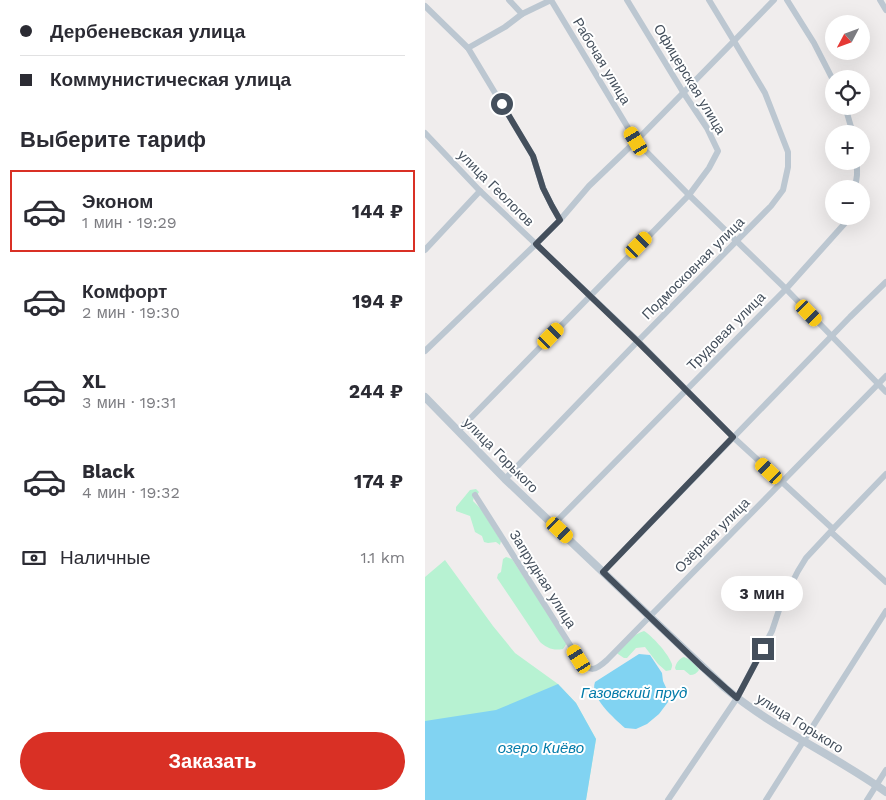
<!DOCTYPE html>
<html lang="ru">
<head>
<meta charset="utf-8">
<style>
	body { margin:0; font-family:"Work Sans",sans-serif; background:#f7f7f7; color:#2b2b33; height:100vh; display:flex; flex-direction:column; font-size:19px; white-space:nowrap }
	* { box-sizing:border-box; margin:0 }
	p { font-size:16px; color:#7c7c81 }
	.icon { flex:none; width:28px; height:28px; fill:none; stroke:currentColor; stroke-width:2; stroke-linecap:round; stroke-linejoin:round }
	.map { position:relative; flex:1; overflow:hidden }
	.drawer { display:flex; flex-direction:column; background:#fff; width:425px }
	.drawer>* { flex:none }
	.hud { display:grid; align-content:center; height:110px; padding:0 20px; background:#fff }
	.needle { width:32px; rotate:229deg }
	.controls { position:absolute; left:400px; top:15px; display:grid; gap:10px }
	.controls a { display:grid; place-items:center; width:45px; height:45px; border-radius:50%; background:#fff; box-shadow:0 5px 20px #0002; font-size:25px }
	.end { position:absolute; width:22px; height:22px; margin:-11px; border:6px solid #444f5c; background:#fff; box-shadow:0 0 0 2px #fff }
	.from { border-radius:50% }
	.bubble { position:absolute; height:35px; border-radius:18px; background:#fff; box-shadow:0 5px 20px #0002; font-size:16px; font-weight:700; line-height:35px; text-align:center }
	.car { position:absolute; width:15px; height:30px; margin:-15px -8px; border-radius:6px; box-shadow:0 0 4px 1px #0007; background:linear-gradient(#f5c518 24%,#345 0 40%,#f5c518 0 76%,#345 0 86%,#f5c518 0) }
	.hud b { display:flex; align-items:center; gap:18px; height:48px; font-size:19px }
	.hud b+b { border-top:1px solid #e1e1e2 }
	.hud i { width:12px; height:12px; background:#2b2b33 }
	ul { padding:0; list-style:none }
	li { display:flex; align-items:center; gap:15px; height:82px; margin:0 10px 8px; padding:0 10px; border:2px solid transparent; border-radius:0px }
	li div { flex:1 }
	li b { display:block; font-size:19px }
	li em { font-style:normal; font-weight:700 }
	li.active { border-color:#d93025 }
	li>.icon { width:45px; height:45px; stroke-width:1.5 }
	h2 { padding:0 20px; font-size:22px; line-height:60px }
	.pay { display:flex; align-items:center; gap:12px; height:55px; padding:0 20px; font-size:19px }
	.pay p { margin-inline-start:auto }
	.action { display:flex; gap:10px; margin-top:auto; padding:10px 20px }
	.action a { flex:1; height:58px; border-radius:30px; background:#d93025; color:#fff; font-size:20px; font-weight:700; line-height:58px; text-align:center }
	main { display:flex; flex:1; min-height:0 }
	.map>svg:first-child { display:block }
	.green { fill:#b7f2d2 }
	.water { fill:#81d3f2 }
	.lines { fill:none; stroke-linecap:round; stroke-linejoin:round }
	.minor { stroke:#bcc7d1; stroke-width:6 }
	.tertiary { stroke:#bcc7d1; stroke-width:8 }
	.route { stroke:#444f5c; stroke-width:6 }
	.labels { text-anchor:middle; stroke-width:4; stroke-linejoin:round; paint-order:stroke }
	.street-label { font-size:14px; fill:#444f5c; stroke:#fff }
	.water-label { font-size:15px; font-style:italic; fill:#037ba9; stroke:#fff }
</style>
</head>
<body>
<main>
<section class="drawer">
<div class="hud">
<b><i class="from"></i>Дербеневская улица</b>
<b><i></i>Коммунистическая улица</b>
</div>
<h2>Выберите тариф</h2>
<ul>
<li class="active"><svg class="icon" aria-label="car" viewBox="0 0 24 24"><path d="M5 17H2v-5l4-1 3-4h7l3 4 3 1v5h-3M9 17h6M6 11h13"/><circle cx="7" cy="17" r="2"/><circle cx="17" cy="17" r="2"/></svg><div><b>Эконом</b><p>1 мин · 19:29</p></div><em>144 ₽</em></li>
<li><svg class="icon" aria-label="car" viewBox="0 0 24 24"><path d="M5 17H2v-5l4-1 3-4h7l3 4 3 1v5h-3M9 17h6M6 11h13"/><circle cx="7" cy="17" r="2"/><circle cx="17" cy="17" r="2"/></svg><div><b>Комфорт</b><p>2 мин · 19:30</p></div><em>194 ₽</em></li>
<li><svg class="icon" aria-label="car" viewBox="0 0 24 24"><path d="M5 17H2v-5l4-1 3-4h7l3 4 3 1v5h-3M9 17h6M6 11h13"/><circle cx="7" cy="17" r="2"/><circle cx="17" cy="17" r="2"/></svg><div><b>XL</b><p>3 мин · 19:31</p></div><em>244 ₽</em></li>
<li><svg class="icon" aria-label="car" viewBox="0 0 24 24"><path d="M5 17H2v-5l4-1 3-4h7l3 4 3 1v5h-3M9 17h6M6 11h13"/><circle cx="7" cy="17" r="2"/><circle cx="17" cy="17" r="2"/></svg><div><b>Black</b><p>4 мин · 19:32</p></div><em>174 ₽</em></li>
</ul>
<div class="pay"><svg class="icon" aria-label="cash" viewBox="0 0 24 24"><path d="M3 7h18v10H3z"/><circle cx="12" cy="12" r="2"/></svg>Наличные<p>1.1 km</p></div>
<div class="action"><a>Заказать</a></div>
</section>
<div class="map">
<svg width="461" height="800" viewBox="0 0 461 800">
	<rect width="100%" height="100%" fill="#f0eded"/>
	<g class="green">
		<path d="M51,489L54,492L52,495L49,497L48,501L56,509L76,541L75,545L71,542L63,543L59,542L57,536L50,532L45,516L31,511V507L45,490Z"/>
		<path d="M81,557L87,559L142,643L138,649C128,651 122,648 115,642L72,578L73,574L76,572L78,559Z"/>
		<path d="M20,560L68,626L90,653L133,684L151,703L171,739L161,800H0V577Z"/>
		<path d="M219,631C227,636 242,652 246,662C248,666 247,666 246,670L241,671L233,664L220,647L211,648L202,658H199L193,654L192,653C200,645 208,634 219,631Z"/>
		<path d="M259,657C265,659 271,664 274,670C272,673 269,675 265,675L259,670H251L250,668C251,663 255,658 259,657Z"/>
	</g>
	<g class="water">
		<path d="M214,654L225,655L237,673L238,681L244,694L243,702L234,714L222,724L211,729L200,728C190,719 164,697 170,682Z"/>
		<path d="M133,684L151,703L171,739L161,800H0V721L71,710Z"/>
	</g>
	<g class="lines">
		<g class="minor">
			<path d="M84,0L97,14"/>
			<path d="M362,0L389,43L409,82"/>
			<path d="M455,0L461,10"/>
			<path d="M0,6L43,48L108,156L118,188L127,206L135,220"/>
			<path d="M43,48L80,27L97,14L126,0L211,141L264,195L361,289L461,392"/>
			<path d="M420,106L428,134"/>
			<path d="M0,133L55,191L213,341L308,437L408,529"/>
			<path d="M430,189L432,175V161"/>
			<path d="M0,250L55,191"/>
			<path d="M0,351L111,244L135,220L164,186L211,141L349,0"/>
			<path d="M33,431L264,195L284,168L293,151L282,128L258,92L202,0"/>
			<path d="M80,479L213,341L346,206L358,190L363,167V152L340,93L309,41L284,0"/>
			<path d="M50,495L154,659C165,673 170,671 182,660L461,376"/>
			<path d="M129,524L361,289L421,222L424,216"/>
			<path d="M406,532L461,582"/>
			<path d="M178,572L425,317L461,282"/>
			<path d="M243,800L312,698L347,631L356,604L373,571L381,558L408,529L461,474"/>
			<path d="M341,800L461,611"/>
			<path d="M442,800L461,770"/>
		</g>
		<path class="tertiary" d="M0,397L80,479L300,688C349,729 409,755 461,792"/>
	</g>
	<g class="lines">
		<path class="route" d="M77,104L108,156L118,188L127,206L135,220L111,244L213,342L308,437L178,572L278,668L312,698L338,649"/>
	</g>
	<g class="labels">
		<g class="street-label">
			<text transform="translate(177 61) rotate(59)" y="5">Рабочая улица</text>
			<text transform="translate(265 79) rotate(59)" y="5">Офицерская улица</text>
			<text transform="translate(71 188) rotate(45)" y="5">улица Геологов</text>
			<text transform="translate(268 268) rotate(-45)" y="5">Подмосковная улица</text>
			<text transform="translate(301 331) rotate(-45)" y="5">Трудовая улица</text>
			<text transform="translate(76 455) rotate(45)" y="5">улица Горького</text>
			<text transform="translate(287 535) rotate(-45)" y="5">Озёрная улица</text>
			<text transform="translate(118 579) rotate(58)" y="5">Запрудная улица</text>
			<text transform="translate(375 723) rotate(32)" y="5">улица Горького</text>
		</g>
		<g class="water-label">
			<text x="209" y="698">Газовский пруд</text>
			<text x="116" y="753">озеро Киёво</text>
		</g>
	</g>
</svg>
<div class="controls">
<a><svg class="needle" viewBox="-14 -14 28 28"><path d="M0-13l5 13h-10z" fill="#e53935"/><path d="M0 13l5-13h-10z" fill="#7c7c81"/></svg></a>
<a><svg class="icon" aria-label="locate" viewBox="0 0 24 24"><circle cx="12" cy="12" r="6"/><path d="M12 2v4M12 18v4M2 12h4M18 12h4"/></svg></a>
<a>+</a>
<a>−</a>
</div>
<i class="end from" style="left:77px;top:104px"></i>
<i class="end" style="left:338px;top:649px"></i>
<div class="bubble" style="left:296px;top:576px;width:82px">3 мин</div>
<i class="car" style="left:211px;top:141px;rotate:329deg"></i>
<i class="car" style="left:214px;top:245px;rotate:44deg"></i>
<i class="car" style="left:384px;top:313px;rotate:136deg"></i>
<i class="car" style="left:126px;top:336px;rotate:44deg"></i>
<i class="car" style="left:344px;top:471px;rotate:313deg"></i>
<i class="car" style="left:135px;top:530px;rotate:133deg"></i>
<i class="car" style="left:154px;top:659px;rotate:328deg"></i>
</div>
</main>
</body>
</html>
